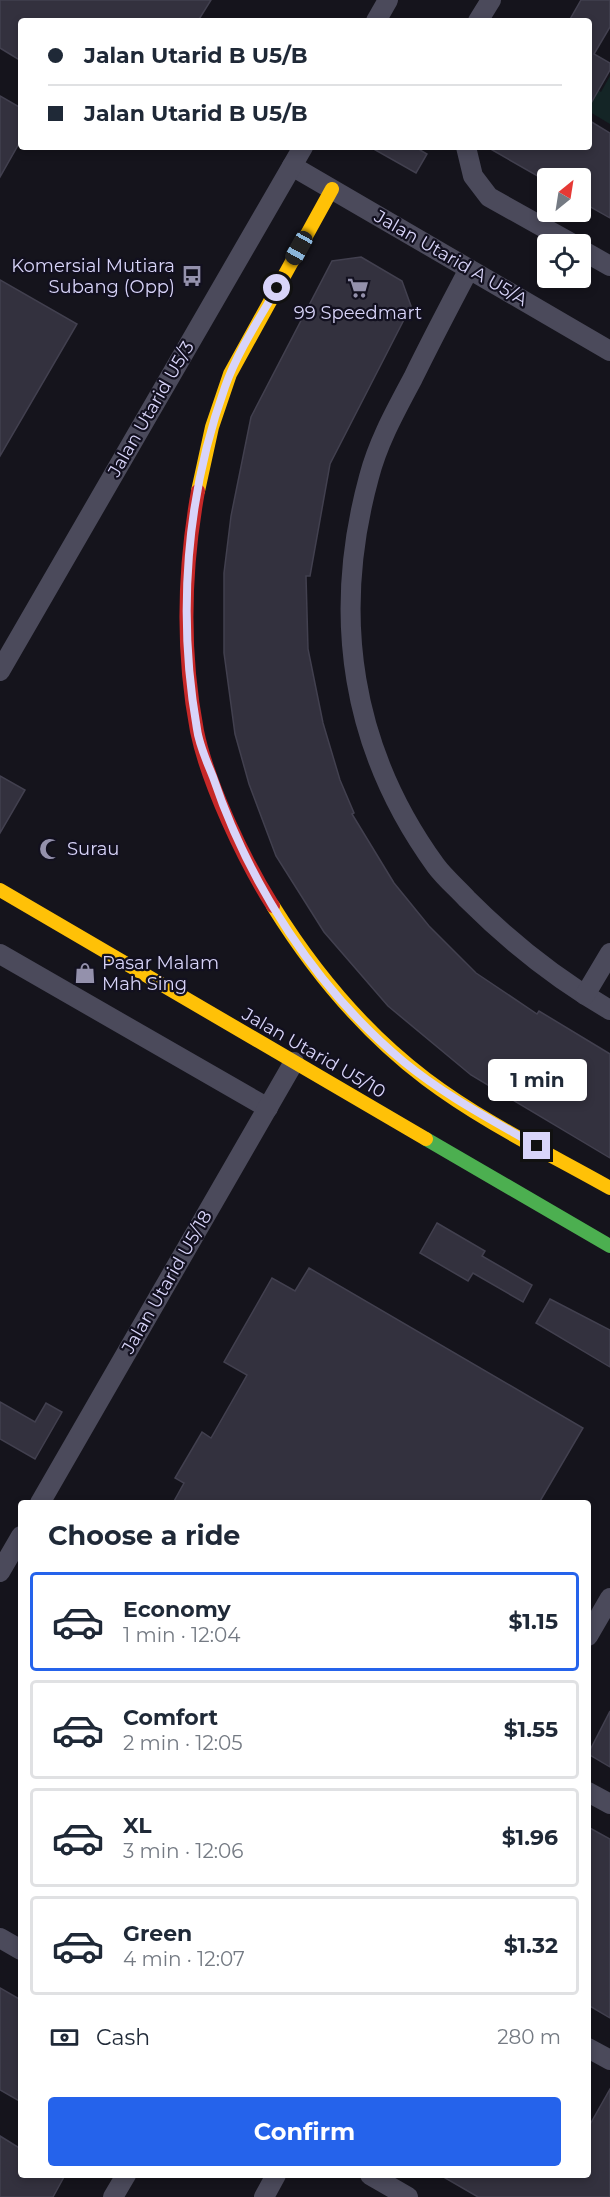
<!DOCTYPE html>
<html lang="en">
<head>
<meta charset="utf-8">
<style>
	body { margin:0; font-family:Montserrat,sans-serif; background:#f2f2f3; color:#1f2937; height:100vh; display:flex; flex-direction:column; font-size:22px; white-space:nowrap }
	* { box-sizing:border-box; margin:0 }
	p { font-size:20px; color:#747a83 }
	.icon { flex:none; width:33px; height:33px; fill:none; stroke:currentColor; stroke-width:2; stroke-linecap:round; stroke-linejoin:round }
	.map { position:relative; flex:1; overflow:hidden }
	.sheet { position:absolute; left:18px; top:1500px; width:573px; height:678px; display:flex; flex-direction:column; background:#fff; border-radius:6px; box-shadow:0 3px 9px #0003 }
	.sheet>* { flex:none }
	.hud { position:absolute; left:18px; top:18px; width:574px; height:132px; border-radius:6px; box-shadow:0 3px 9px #0003; display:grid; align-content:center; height:132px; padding:0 30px; background:#fff }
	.needle { width:39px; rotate:30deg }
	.tools { position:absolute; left:537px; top:168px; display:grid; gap:12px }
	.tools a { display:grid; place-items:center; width:54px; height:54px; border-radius:6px; background:#fff; box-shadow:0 3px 9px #0003; font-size:30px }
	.end { position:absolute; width:27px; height:27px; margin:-14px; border:8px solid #d8d4f9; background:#111; box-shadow:0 0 0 3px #111 }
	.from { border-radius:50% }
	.bubble { position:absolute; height:42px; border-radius:6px; background:#fff; box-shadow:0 3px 9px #0003; font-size:20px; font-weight:700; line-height:42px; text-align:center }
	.car { position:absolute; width:18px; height:36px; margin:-18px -9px; border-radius:8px; box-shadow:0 0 4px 2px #0007; background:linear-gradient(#222 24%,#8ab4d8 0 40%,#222 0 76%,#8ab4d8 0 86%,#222 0) }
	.hud b { display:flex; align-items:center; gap:21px; height:57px; font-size:22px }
	.hud b+b { border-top:2px solid #e0e1e3 }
	.hud i { width:15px; height:15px; background:#1f2937 }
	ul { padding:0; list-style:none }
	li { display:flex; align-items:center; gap:18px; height:99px; margin:0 12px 9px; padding:0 18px; border:3px solid #e0e1e3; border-radius:6px }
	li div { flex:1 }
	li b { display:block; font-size:22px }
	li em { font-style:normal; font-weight:700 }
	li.on { border-color:#2563eb }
	li>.icon { width:54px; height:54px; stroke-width:1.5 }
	h2 { padding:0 30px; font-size:27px; line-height:72px }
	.pay { display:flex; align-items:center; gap:15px; height:66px; padding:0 30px; font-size:22px }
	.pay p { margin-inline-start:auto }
	.primary-button { display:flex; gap:12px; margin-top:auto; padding:12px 30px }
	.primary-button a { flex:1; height:69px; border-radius:6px; background:#2563eb; color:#fff; font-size:24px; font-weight:700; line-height:69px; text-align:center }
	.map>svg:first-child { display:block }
	.green { fill:#142526 }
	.building { fill:#33313e; stroke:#42404f; stroke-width:1.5 }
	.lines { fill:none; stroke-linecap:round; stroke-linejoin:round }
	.street { stroke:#4b4a5b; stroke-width:20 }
	.fast { stroke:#4caf50; stroke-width:14 }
	.slow { stroke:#ffc107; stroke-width:14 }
	.jam { stroke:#c62828; stroke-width:14 }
	.route { stroke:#d8d4f9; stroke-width:8 }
	.labels { text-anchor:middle; stroke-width:4.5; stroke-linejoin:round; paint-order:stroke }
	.street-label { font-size:18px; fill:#d8d4f9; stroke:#12101f }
	.poi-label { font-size:18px; fill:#d8d4f9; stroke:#12101f; text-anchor:start }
</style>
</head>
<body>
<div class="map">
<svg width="610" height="2197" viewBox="0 0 610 2197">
	<rect width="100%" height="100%" fill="#15141c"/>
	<path class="green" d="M610,76V124L590,112V85L601,92Z"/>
	<g class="building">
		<path d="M0,0H211L198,21H21V61L0,48Z"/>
		<path d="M581,0H610V27L594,54L610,63V70L590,105V21H569Z"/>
		<path d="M0,96L21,108V140L0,177Z"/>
		<path d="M590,121L610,133V218L580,201V178H548V182L487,147H590Z"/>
		<path d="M370,147H415L427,154L416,173Z"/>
		<path d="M361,257L402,281L411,306L330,464L310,576H306L308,649L323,723L340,780L354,813L352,814L394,883L429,926L476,973L537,1014L539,1011L610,1054V1158L471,1075L388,1006L324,932L276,856L249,784L235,734L224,653V573L231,516L251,417L332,261Z"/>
		<path d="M0,280L77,324L0,456Z"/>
		<path d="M0,776L25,790L0,833Z"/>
		<path d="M437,1223L485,1251L482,1256L532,1285L523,1302L473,1273L468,1281L420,1253Z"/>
		<path d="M309,1268L583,1428L539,1503H173L184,1483L175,1478L202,1432L211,1438L247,1375L224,1362L272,1278L295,1291Z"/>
		<path d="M550,1299L610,1330V1367L536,1323Z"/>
		<path d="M0,1402L35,1422L46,1403L62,1412L35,1459L0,1439Z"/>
		<path d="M610,1711V1767L588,1754Z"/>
		<path d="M588,1827L610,1839V2018L588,2005Z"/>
		<path d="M0,1988L21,2000V2102L0,2090Z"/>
		<path d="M610,2089V2197H478L440,2175H588V2128Z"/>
		<path d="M0,2136L21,2149V2175H65L53,2197H0Z"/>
	</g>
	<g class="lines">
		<g class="street">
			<path d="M376,21L388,0"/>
			<path d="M478,21L491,0"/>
			<path d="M466,147L473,176L489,197L573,244"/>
			<path d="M292,166L610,351"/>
			<path d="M580,249L610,266"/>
			<path d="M469,269C450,305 431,341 413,378C396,410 378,442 369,477C331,616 351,749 436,866C445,878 457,888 467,899C511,943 556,979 610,1010"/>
			<path d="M0,671L303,147"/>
			<path d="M0,954L268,1108"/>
			<path d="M585,995L610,953"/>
			<path d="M40,1503L294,1062"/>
			<path d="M0,1572L21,1536"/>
			<path d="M588,1636L610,1598"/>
			<path d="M588,1792L610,1804"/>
			<path d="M0,1938L21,1950"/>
			<path d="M588,2048L610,2060"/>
			<path d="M370,2175L408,2197"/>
			<path d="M113,2197L126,2175"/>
			<path d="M264,2197L276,2175"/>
		</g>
		<path class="fast" d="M426,1139L610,1246"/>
		<g class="slow">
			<path d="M198,491L212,427L230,374L332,189"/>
			<path d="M0,890L426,1139"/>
			<path d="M273,906C314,972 364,1032 426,1079C483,1122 548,1153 610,1188"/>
		</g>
		<path class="jam" d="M198,491C184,569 182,652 197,731C208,784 244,860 273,906"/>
	</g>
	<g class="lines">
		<path class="route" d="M277,288C259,319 237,353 225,387C186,496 177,615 197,729C199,745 207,762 213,777C249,884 316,989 404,1062C444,1095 492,1120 537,1146"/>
	</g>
	<defs>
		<symbol id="bus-bare" viewBox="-9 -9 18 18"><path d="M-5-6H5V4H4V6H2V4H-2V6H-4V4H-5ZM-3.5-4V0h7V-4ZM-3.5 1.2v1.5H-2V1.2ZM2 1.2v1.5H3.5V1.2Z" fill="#9491ac" stroke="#12101f" stroke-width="2.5" paint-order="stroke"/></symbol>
		<symbol id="supermarket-bare" viewBox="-9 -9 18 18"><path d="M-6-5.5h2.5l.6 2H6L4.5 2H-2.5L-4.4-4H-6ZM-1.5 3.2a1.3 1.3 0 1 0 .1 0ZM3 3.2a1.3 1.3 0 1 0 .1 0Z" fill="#9491ac" stroke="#12101f" stroke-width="2.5" paint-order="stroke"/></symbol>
		<symbol id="mosque-bare" viewBox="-9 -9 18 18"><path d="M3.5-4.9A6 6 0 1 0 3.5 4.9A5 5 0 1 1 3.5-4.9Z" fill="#9491ac" stroke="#12101f" stroke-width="2.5" paint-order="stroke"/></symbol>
		<symbol id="shop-bare" viewBox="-9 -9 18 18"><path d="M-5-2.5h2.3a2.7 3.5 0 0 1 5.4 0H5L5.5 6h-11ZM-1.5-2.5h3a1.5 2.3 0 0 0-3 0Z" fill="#9491ac" stroke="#12101f" stroke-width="2.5" paint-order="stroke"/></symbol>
	</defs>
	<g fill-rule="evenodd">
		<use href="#bus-bare" x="177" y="261" width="30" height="30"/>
		<use href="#supermarket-bare" x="343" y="273" width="30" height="30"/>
		<use href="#mosque-bare" x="35" y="834" width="30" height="30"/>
		<use href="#shop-bare" x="70" y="958" width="30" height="30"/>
	</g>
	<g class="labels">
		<g class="street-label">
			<text transform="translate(451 258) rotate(30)" y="6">Jalan Utarid A U5/A</text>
			<text transform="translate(151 409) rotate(-60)" y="6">Jalan Utarid U5/3</text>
			<text transform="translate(314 1053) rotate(30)" y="6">Jalan Utarid U5/10</text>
			<text transform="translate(167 1282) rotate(-60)" y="6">Jalan Utarid U5/18</text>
		</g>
		<g class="poi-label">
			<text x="175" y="272" text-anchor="end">Komersial Mutiara<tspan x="175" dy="21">Subang (Opp)</tspan></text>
			<text x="358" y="319" text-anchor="middle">99 Speedmart</text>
			<text x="67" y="855">Surau</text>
			<text x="102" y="969">Pasar Malam<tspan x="102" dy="21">Mah Sing</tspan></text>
		</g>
	</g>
</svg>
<div class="tools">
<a><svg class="needle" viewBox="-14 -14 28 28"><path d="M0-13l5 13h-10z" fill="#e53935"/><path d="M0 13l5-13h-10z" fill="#747a83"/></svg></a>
<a><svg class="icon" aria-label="locate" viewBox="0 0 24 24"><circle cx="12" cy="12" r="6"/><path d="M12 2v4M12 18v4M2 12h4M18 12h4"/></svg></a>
</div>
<i class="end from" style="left:277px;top:288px"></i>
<i class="end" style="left:537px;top:1146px"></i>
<div class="bubble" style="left:488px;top:1059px;width:99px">1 min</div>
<i class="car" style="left:299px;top:248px;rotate:209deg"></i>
<div class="hud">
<b><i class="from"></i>Jalan Utarid B U5/B</b>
<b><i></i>Jalan Utarid B U5/B</b>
</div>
<section class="sheet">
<h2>Choose a ride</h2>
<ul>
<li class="on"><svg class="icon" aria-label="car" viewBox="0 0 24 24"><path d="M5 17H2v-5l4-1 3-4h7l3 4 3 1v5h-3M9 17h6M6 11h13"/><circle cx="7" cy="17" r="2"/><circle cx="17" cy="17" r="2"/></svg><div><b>Economy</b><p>1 min · 12:04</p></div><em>$1.15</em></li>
<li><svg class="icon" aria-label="car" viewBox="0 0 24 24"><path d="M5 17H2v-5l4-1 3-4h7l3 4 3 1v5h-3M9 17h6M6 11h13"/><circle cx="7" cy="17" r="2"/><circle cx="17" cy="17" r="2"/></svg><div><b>Comfort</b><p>2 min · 12:05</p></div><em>$1.55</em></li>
<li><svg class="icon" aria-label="car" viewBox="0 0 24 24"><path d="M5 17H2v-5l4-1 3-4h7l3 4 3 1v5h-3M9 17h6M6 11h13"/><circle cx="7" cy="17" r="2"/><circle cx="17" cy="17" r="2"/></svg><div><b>XL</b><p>3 min · 12:06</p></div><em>$1.96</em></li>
<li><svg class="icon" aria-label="car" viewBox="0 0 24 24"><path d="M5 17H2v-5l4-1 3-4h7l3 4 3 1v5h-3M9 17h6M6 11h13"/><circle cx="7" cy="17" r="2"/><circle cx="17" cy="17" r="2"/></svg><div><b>Green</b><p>4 min · 12:07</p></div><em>$1.32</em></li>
</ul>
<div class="pay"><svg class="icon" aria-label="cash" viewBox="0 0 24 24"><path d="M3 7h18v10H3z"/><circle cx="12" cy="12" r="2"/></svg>Cash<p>280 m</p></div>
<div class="primary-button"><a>Confirm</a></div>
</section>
</div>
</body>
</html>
